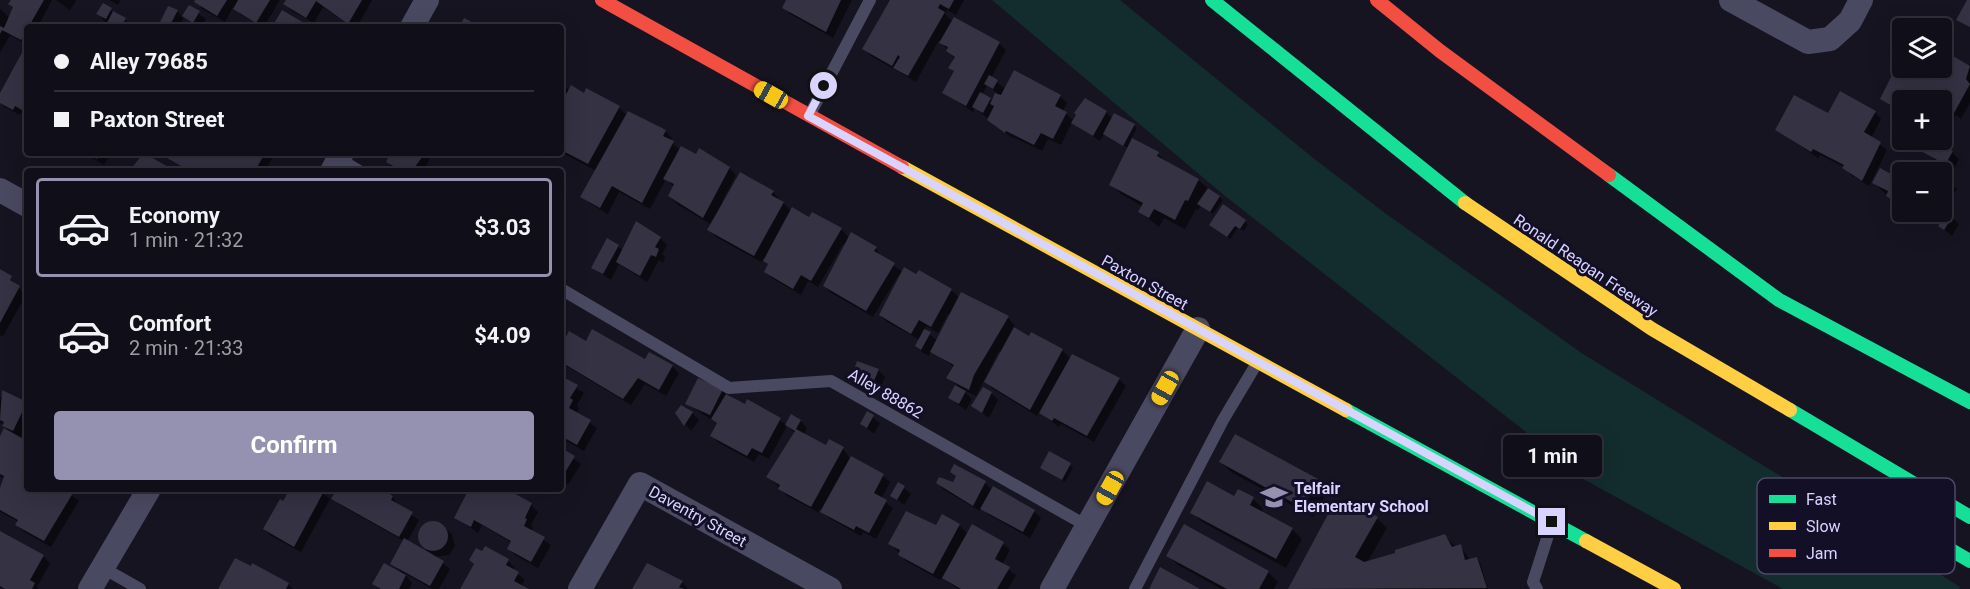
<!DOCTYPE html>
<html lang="en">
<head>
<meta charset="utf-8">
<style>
	body { margin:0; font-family:Roboto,sans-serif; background:#1e1d26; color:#f1f3f6; height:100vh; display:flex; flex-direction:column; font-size:22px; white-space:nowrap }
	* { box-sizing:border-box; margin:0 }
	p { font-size:20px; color:#9c9ca2 }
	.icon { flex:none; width:33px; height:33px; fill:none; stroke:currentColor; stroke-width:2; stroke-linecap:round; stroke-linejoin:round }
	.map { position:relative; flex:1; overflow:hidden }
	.sheet { position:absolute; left:24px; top:168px; width:540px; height:324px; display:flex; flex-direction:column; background:#100f19; border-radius:6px; box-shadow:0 6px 24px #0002,0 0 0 2px #302f38 }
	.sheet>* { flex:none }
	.guide { position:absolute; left:24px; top:24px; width:540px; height:132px; border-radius:6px; box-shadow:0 6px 24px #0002,0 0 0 2px #302f38; display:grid; align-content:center; height:132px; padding:0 30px; background:#100f19 }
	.tools { position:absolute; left:1892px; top:18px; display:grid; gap:12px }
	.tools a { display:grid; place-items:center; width:60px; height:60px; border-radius:6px; background:#100f19; box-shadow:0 6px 24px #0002,0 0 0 2px #302f38; font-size:30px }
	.end { position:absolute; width:27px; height:27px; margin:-14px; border:8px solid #d9d4ff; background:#111; box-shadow:0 0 0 3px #111 }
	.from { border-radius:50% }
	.bubble { position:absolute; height:42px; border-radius:6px; background:#100f19; box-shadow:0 6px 24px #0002,0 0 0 2px #302f38; font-size:20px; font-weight:700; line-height:42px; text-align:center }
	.car { position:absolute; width:18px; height:36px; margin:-18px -9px; border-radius:8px; box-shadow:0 0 4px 2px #0007; background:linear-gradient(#f5c518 24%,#345 0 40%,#f5c518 0 76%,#345 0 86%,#f5c518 0) }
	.guide b { display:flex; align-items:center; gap:21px; height:57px; font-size:22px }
	.guide b+b { border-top:2px solid #302f38 }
	.guide i { width:15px; height:15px; background:#f1f3f6 }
	ul { padding:10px 0 0; list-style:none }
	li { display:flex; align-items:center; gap:18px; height:99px; margin:0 12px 9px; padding:0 18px; border:3px solid transparent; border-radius:6px }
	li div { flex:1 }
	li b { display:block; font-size:22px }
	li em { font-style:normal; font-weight:700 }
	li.selected { border-color:#9591b1 }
	li>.icon { width:54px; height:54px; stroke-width:1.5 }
	.button { display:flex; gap:12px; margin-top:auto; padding:12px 30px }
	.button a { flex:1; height:69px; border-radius:6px; background:#9591b1; color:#fff; font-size:24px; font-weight:700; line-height:69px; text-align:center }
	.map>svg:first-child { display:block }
	.green { fill:#132c2d }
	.shadow { fill:#0007; fill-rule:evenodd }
	.building { fill:#343243 }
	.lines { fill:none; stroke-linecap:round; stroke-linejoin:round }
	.lane { stroke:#4a4962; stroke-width:12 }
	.street { stroke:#4a4962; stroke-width:24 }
	.fast { stroke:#16e098; stroke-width:14 }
	.slow { stroke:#ffcf43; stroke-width:14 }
	.jam { stroke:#f24e42; stroke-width:14 }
	.route { stroke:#d9d4ff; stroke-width:8 }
	.labels { text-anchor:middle; stroke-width:6; stroke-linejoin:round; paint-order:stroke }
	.street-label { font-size:16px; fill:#d9d4ff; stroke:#130f26 }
	.poi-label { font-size:16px; font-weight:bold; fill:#d9d4ff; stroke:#130f26; text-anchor:start }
	.key { fill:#130f26; stroke:#4e4a67; stroke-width:1.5 }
	.key-label { font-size:16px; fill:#d9d4ff }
</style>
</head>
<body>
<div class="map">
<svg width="1970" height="589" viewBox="0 0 1970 589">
	<rect width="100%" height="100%" fill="#161421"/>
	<path class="green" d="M992,0H1120L1312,157L1385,213L1580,352L1764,466L1920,558L1918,560L1960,587L1959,589H1783L1576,475L1577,472L1225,196Z"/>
	<g class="shadow">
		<path d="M13,0H52L38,27H27V45L10,35L0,53V9L10,18L14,8Z"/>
		<path d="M56,0H74L76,1L70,10Z"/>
		<path d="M109,0H121L118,5Z"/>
		<path d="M196,0H280L264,27L241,15L233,7L225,22L202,9Z"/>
		<path d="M287,0H372L357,27H352L323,7L314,23L292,11L285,4Z"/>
		<path d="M786,0H852L833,38L790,14L784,7Z"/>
		<path d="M892,0H964L956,15L947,10L945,14L953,22L999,43L1006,50L991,78L1006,89L1060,96L1067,103L1063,111L1074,121L1106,112L1113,119L1134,125L1137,128L1131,139L1158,154L1169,164L1198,180L1223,200L1213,214L1201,206L1198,210L1196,209L1185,229L1164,218L1159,227L1140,212L1143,207L1121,194L1111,184L1128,148L1104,134L1100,141L1072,122L1061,145L1048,139L1042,151L1013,137L1012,138L975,108L973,112L943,92L954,72L950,68L955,59L939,40L916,82L871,56L864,49ZM987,85L997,93L993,101L982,95Z"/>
		<path d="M103,5L128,22L125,27L108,25L98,14Z"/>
		<path d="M189,7L206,19L201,27L184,17L179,27H167L162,22L177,11L183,18Z"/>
		<path d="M1941,51L1970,67V103L1961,119L1956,115L1948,128L1941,124V100H1902V113L1882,99L1917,77L1923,68H1941Z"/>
		<path d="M27,52V115L22,112L20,115L5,107L0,102V96Z"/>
		<path d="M561,82L570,91L619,108L627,115L665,131L672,138L670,141L680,150L696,156L700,150L729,168L736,175L722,202L724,203L773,192L791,211L841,229L849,238L876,248L881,257L903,272L951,290L960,298L961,294L1008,318L1015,325L1013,329L1030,338L1032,334L1062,350L1071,359L1119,379L1126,386L1094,442L1061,424L1059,427L1039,412L1037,416L993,389L986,382L1002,353L999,351L976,396L962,389L972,399L966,410L957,404L950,397L957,385L948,378L954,367L931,351L929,356L923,353L916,346L920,340L887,322L880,315L900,277L898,276L873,317L831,293L824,286L845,246L843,244L818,287L808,281L801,295L773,279L766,272L770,265L763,259L761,262L716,237L709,230L712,225L678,205L669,196L674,187L666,179L650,209L619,192L608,214L589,203L582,196L596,171L561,152ZM948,314L951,316L938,341L924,330L926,326L938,333Z"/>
		<path d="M1875,112L1881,119L1871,138L1887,150L1869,186L1851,175L1844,167L1820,155L1818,158L1777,130L1829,115Z"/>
		<path d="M1924,140H1930L1952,152L1959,159L1948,180L1957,189L1939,220L1926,212L1922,220L1907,212H1941V172H1935L1940,163L1919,149Z"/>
		<path d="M83,153H111L104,165Z"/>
		<path d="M172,153H275L265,171H188L169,158Z"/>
		<path d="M392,153H432L424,171L394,169L387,162Z"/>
		<path d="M1902,182V209L1874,183Z"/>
		<path d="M1224,206L1248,224L1244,231L1238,228L1230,239L1214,228Z"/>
		<path d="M1952,217L1959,224L1952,236L1940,226Z"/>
		<path d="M660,238L667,245L662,254L665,257L663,263L659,260L647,282L619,264L611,280L593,268L608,240L623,250Z"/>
		<path d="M0,268L26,295L3,336L0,335Z"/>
		<path d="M586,343L672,366L679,373L666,396L645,384L631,405L561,363V349Z"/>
		<path d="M878,370L885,377L881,387L862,379L855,372Z"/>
		<path d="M561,378L584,393L577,405L579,408L577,413L597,428L584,451L561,438Z"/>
		<path d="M722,390L745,406L748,401L787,425L791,416L801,421L807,428L804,435L826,447L843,448L849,457L883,476L890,482L881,499L893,508L876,539L863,532L861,536L829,518L820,509L818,512L787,496L768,476L795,433L787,426L769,459L759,454L754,462L719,443L712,436L718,424L687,404Z"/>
		<path d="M3,392L27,404V423L20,438L27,443V489H71L69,493L79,501L51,547L24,532L17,525L19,522L0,512V489L5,479L0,476V439L6,428L0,422V398Z"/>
		<path d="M991,393L998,400L989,418L973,406Z"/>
		<path d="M677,413H692L699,420L691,431Z"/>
		<path d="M867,413L880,423L874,434L862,424Z"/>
		<path d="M1235,436L1318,480L1328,490L1313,517L1231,472L1221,462Z"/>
		<path d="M561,450L581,464L568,485L561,482Z"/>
		<path d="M1050,453L1073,468L1065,482L1045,470Z"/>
		<path d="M952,472L985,483L992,490L1034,511L1041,518L1030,538L989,515L982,508L980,511L944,490L938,483H954L957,477Z"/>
		<path d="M904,488L911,494L904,505L892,495Z"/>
		<path d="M293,489H316L330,499L301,552L271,536L264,529Z"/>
		<path d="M339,489H378L393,497L398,506L419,520L407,542L429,553L422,545L419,534L424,525L434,522L444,527L452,534L455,546L449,555L435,557L450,569L439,589H432L404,573L412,583L409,589H379L374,584L402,573L392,563L404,541L340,505L333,498Z"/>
		<path d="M471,489H503L531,505L538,512L531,525L533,528L531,532L551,545L538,568L516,556L509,549L512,543L482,525L478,533L456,517Z"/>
		<path d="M524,489H536L533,494Z"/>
		<path d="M1235,498L1253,499L1263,509L1261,512L1292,529L1302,539L1286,568L1202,522L1192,512Z"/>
		<path d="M1335,506L1349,513L1377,518L1387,528L1367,563L1445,536L1456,547L1460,546L1471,561L1477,559L1480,562L1488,589H1290Z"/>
		<path d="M959,525L968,534L1003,544L1010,550L1002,565L1016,575L1008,589H958L942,577L940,580L906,561L890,543L936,526Z"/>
		<path d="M0,535L43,556L50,563L37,587L39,589L0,588Z"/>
		<path d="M1168,555L1268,572L1278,582L1274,589H1221L1178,565Z"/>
		<path d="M508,561L515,568L513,570L525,580L521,586L526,589H462L475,565Z"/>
		<path d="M682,582L688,589H634Z"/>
		<path d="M288,584L293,589H220Z"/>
	</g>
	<g class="building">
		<path d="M11,0H44L21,40L2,30L0,34V26L4,28L13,7L8,4Z"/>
		<path d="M195,0H227L217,16L194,2Z"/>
		<path d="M238,0H270L256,23L233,9Z"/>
		<path d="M286,0H362L348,24L316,1L306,18L283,4Z"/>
		<path d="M786,0H841L826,32L782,8Z"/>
		<path d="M890,0H954L949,9L940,4L938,8L945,12L908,76L893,68L900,57L898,55L892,66L862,49Z"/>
		<path d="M1967,0H1970V27L1956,20Z"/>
		<path d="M103,3L112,8L106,19L96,14Z"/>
		<path d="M189,5L200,11L193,23L182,16Z"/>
		<path d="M168,6L178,10L169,27L160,22Z"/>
		<path d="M282,10L311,27H272Z"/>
		<path d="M113,11L126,18L121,27L106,25Z"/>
		<path d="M954,17L1000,42L966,106L942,93L954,71L948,68L955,57L946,51L948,47L939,43Z"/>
		<path d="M464,18L481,27H459Z"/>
		<path d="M24,49L27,50V113L15,106L13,110L0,103V93Z"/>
		<path d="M1941,49L1970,66L1966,79L1970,84L1954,113L1948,109L1941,122V100H1902L1901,111L1880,99L1897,65L1917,75L1921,68H1941Z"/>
		<path d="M1014,70L1061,95L1055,106L1067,112L1053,139L1041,133L1034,145L1006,131L1005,133L987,120L994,106L990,104L995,93L1001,95Z"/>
		<path d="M989,75L998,80L993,89L984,84Z"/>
		<path d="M571,85L584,93L586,88L620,106L588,164L561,150V104Z"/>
		<path d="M1840,91L1876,111L1864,132L1881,142L1862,181L1842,168L1844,165L1813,149L1811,152L1775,130L1794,95L1828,113Z"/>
		<path d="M980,92L991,98L983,113L972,107Z"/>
		<path d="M1085,98L1107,111L1093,136L1071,123L1076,115L1074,113Z"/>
		<path d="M628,111L666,130L663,136L674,141L642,203L612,186L600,208L580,197Z"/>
		<path d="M1114,113L1135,124L1123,146L1103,134Z"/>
		<path d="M1132,138L1159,152L1157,156L1199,179L1188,201L1185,200L1175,220L1154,209L1149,218L1138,212L1143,203L1109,185Z"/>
		<path d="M1922,140H1933L1953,151L1941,172H1933L1939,161L1917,149Z"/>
		<path d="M681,146L696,154L699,148L730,167L703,218L668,196L674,184L663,179Z"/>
		<path d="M86,153H100L97,159Z"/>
		<path d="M144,153L175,171H129Z"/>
		<path d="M171,153H265L255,171H245L239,167L236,171H190L167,158Z"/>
		<path d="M390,153H425L412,171H402L386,162Z"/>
		<path d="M1880,168L1902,180V207L1886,196L1888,191L1872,183Z"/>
		<path d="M740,172L774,191L771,195L784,202L754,256L707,230Z"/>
		<path d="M1941,175L1951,181L1941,201Z"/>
		<path d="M1208,188L1220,196L1210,212L1197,204Z"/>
		<path d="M1223,204L1246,220L1240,229L1235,226L1227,237L1209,225Z"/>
		<path d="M792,207L809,217L812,212L842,228L811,281L801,275L793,289L764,272L768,264L763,261Z"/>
		<path d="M1948,212L1953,216L1944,230L1938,226Z"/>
		<path d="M636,221L661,237L655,247L659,249L656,257L651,255L640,276L616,262Z"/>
		<path d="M851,232L877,247L874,251L895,263L866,311L823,286Z"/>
		<path d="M607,238L619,245L603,274L591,268Z"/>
		<path d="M904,267L916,274L919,270L952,289L931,327L919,320L911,334L879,315Z"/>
		<path d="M0,269L12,276L10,280L20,286L0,323Z"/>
		<path d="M961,292L1009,316L974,375L969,390L946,378L954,365L930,352Z"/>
		<path d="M1014,327L1029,336L1031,332L1063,349L1030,410L984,382Z"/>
		<path d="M592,329L645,359L649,352L673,365L659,390L638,378L623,399L561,362V346L569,331L586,341Z"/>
		<path d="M924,329L931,332L921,350L915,346Z"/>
		<path d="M1072,354L1120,378L1087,436L1054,418L1052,421L1039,413Z"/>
		<path d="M857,361L879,369L874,381L853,373Z"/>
		<path d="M561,376L578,385L570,398L573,400L569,408L591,420L577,445L561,436Z"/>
		<path d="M698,378L723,389L710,415L685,404Z"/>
		<path d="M955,385L966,391L959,404L948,398Z"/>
		<path d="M983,387L992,392L982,413L971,406Z"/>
		<path d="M2,390L27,402L13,431L2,426L4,422L0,420Z"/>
		<path d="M726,394L745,404L747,399L781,418L762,453L752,448L747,456L710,436L717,423L711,419Z"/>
		<path d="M681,405L693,412L684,426L675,413Z"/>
		<path d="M867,411L874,415L867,428L860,424Z"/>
		<path d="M791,414L801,420L796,429L826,445L829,439L844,447L811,507L778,489L780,485L766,477L795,431L785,425Z"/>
		<path d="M4,428L27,441V489H65L73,493L44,541L15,525L18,520L0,510V488L4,476L0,474V436Z"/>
		<path d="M1235,434L1318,479L1303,508L1219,462Z"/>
		<path d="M561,448L575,456L561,479Z"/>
		<path d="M1049,451L1071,463L1062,480L1040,468Z"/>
		<path d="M851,456L884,474L874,493L887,500L869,533L856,526L854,530L820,512Z"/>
		<path d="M954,464L986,481L973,506L936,483L939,477L953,482L956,476L950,472Z"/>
		<path d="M1207,481L1234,496L1238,489L1254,497L1250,505L1293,528L1276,559L1190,513Z"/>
		<path d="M898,482L905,486L897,500L890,496Z"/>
		<path d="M993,486L1035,510L1023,532L980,509Z"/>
		<path d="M290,489L324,491L294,547L263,529L280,499L283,501Z"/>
		<path d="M337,489H381L393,496L391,500L413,512L399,537L331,499Z"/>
		<path d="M469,489H506L532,503L525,518L527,519L524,526L545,537L531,562L507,549L511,541L474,520L471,527L454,518Z"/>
		<path d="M1334,503L1348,511L1353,503L1378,517L1355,557L1364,562L1395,553V550L1445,534L1452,547L1461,544L1465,560L1477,557L1487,588L1288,589Z"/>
		<path d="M906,511L936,525L942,514L960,524L933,574L898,555L900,550L888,544Z"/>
		<circle cx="433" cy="536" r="15"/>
		<path d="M972,524L1004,542L995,559L1010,567L997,589H961L942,578Z"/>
		<path d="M1184,524L1269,571L1259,589H1227L1166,556Z"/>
		<path d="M0,531L44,555L30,580L35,583L32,589H5L0,586Z"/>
		<path d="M404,538L444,561L430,586L390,564Z"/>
		<path d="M485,546L509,559L506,565L519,572L514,581L529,589H460L474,564L469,560L476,548L482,551Z"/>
		<path d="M235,558L251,566L252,563L289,583L286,589H218Z"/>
		<path d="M384,563L406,575L399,589H381L372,584Z"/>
		<path d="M647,563L683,581L679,587L684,589H632Z"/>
		<path d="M1160,567L1200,589H1149Z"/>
	</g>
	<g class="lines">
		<g class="lane">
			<path d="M809,116L870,0"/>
			<path d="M339,159L359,171"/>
			<path d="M561,289L729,388L831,381L1089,527"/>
			<path d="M103,568L140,589"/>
			<path d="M1135,589L1223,420L1257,363"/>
			<path d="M1537,589L1533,582L1552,523"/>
		</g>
		<g class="street">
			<path d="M1731,0L1808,42L1830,39L1850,21L1861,0"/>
			<path d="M412,27L427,0"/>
			<path d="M332,171L342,153"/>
			<path d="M0,190L27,205"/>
			<path d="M90,589L149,489"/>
			<path d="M580,589L640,484L830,589"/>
			<path d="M1052,589L1198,329"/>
		</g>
		<g class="fast">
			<path d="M1212,0L1465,203"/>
			<path d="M1609,175L1779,300L1970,402"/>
			<path d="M1346,410L1586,541"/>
			<path d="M1790,410L1970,517"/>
			<path d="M1919,489L1946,547L1970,561"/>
		</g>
		<g class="slow">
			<path d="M902,167L1346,410"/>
			<path d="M1465,203L1652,329L1790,410"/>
			<path d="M1586,541L1674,589"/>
		</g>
		<g class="jam">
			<path d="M602,0L902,167"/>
			<path d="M1377,0L1440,51L1609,175"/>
		</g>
	</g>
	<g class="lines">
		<path class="route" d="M824,86L808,116L1552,522"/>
	</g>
	<defs>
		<symbol id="school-bare" viewBox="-9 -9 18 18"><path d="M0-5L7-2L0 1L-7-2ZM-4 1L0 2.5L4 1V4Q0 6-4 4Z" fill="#9591b1" stroke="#130f26" stroke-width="2.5" paint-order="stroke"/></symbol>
	</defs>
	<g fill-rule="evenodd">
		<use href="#school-bare" x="1255" y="478" width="38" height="38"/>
	</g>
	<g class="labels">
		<g class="street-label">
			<text transform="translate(1586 265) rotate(34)" y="6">Ronald Reagan Freeway</text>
			<text transform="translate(1145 282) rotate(29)" y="6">Paxton Street</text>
			<text transform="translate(886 393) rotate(30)" y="6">Alley 88862</text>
			<text transform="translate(698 516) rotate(29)" y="6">Daventry Street</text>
		</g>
		<g class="poi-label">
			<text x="1294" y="494">Telfair<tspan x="1294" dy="18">Elementary School</tspan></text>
		</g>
	</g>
	<rect x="1757" y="478" width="198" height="96" rx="9" class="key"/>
	<rect x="1769" y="495" width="27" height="8" fill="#16e098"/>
	<rect x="1769" y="522" width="27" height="8" fill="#ffcf43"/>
	<rect x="1769" y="549" width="27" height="8" fill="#f24e42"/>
	<g class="key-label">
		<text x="1806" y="505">Fast</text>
		<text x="1806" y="532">Slow</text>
		<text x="1806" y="559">Jam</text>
	</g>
</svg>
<div class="tools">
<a><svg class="icon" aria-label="layers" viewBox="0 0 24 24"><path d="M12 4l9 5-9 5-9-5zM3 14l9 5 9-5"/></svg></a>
<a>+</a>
<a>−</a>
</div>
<i class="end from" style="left:824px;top:86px"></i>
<i class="end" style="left:1552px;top:522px"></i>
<div class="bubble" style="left:1503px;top:435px;width:99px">1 min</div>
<i class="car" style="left:771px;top:95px;rotate:299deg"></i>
<i class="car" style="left:1165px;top:388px;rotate:209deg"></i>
<i class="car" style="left:1110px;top:488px;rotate:209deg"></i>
<div class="guide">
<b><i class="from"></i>Alley 79685</b>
<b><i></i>Paxton Street</b>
</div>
<section class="sheet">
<ul>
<li class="selected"><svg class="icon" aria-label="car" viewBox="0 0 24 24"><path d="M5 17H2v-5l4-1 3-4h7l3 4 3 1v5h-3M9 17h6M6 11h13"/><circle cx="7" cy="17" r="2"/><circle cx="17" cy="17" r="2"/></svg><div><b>Economy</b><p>1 min · 21:32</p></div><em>$3.03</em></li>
<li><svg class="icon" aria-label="car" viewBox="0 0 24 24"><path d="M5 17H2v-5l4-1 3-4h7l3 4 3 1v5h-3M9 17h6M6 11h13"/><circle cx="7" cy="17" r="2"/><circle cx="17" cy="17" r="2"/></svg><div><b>Comfort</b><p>2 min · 21:33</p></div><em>$4.09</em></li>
</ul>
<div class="button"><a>Confirm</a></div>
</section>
</div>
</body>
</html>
